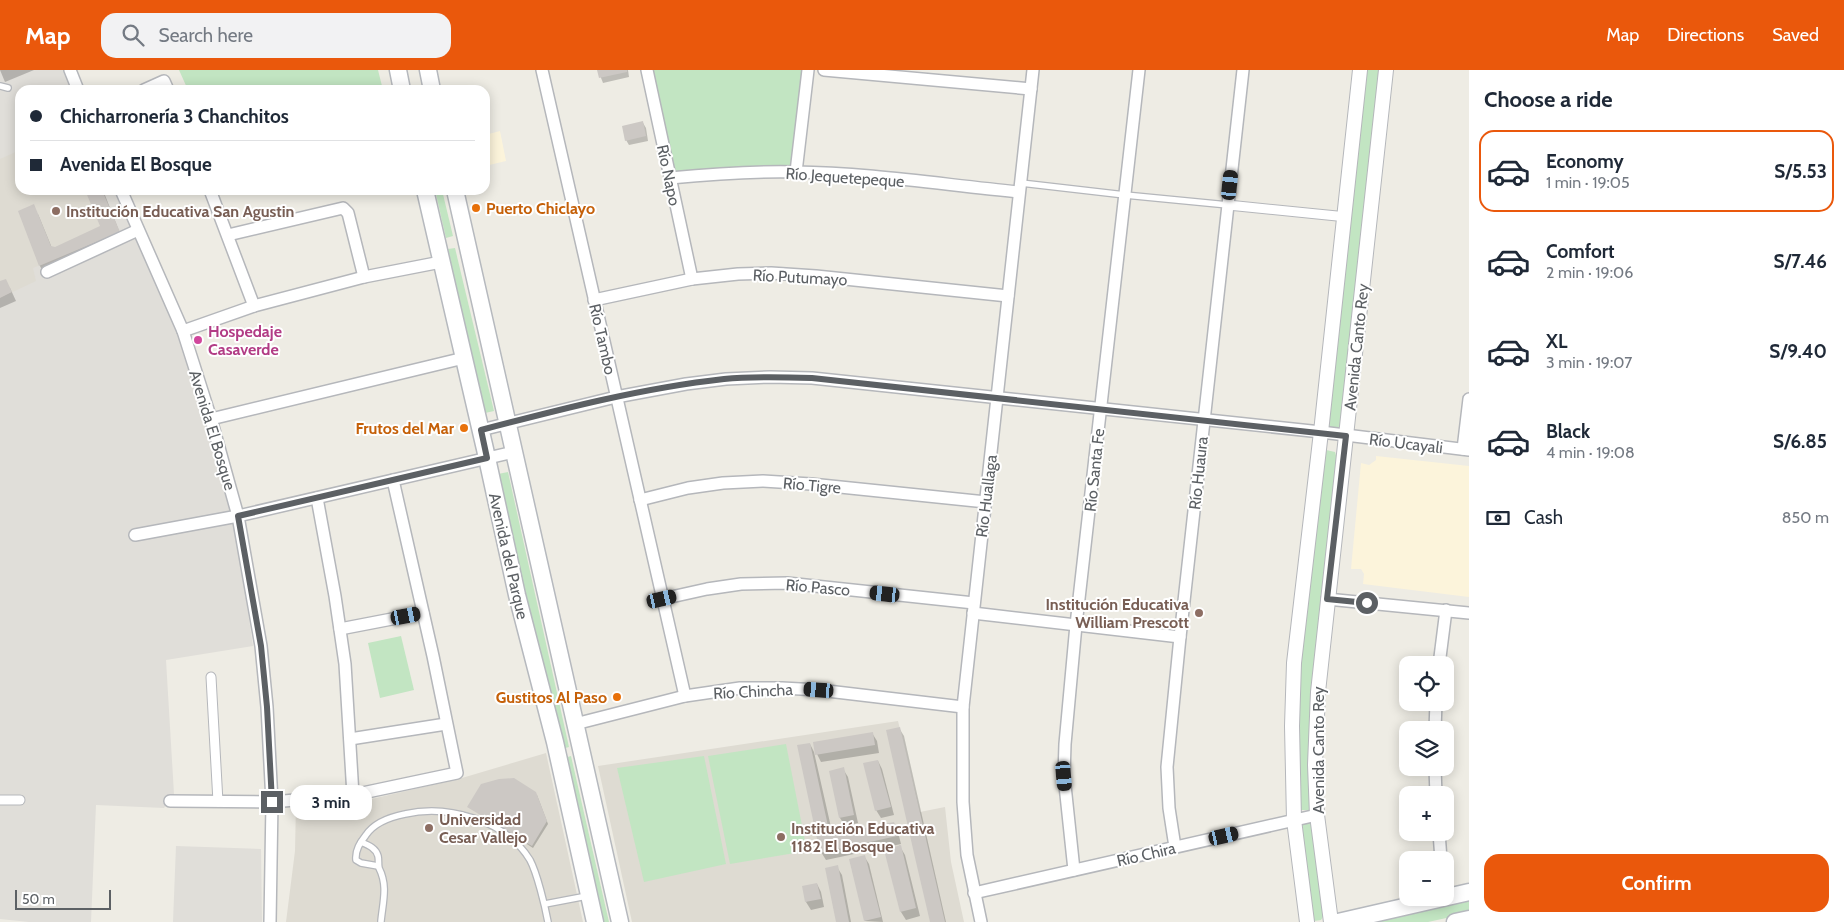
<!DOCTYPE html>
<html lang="en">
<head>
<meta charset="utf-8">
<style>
	body { margin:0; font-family:Cabin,sans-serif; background:#f2f2f3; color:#1f2937; height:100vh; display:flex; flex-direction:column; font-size:19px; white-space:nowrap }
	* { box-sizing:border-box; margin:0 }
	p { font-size:16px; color:#747a83 }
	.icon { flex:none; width:28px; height:28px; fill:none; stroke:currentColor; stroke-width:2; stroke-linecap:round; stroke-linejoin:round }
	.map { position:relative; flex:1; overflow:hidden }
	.sheet { display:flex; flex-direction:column; background:#fff; width:375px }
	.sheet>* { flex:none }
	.banner { position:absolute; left:15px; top:15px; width:475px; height:110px; border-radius:15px; box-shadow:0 2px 12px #0003; display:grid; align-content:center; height:110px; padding:0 15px; background:#fff }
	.fabs { position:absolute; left:1399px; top:586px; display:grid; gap:10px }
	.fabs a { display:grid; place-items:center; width:55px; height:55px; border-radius:10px; background:#fff; box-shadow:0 2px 12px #0003; font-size:25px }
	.scale { position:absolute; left:15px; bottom:12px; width:96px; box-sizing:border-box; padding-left:5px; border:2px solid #5c6064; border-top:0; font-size:14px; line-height:18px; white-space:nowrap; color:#5c6064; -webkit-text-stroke:4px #fff; paint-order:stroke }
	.end { position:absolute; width:22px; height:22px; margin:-11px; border:6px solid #5c6064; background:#fff; box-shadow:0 0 0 2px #fff }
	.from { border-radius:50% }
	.bubble { position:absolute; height:35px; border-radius:15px; background:#fff; box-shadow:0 2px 12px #0003; font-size:16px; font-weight:700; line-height:35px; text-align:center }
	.car { position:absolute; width:15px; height:30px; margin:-15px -8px; border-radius:6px; box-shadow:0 0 4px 1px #0007; background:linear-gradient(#222 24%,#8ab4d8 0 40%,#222 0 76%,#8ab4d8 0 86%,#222 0) }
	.banner b { display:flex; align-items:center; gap:18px; height:48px; font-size:19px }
	.banner b+b { border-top:1px solid #e0e1e3 }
	.banner i { width:12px; height:12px; background:#1f2937 }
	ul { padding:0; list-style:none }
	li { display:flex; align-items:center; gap:15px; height:82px; margin:0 10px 8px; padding:0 5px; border:2px solid transparent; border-radius:15px }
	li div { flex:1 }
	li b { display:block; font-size:19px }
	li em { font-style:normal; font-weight:700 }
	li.current { border-color:#ea580c }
	li>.icon { width:45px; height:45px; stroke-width:1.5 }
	h2 { padding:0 15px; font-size:22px; line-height:60px }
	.pay { display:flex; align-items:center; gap:12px; height:55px; padding:0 15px; font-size:19px }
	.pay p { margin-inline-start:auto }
	.primary-button { display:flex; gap:10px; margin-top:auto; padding:10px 15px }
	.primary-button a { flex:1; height:58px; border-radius:15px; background:#ea580c; color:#fff; font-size:20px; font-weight:700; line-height:58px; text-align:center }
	header { display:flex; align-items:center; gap:30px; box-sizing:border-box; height:70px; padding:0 25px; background:#ea580c; color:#fff }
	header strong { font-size:24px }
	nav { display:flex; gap:28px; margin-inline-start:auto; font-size:18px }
	.search { width:350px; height:45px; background:#f2f2f3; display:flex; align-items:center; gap:12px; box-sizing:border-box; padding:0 18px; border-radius:15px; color:#747a83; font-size:19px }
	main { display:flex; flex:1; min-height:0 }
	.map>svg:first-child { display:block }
	.commercial { fill:#fcf4db }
	.industrial { fill:#e0ded9 }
	.education { fill:#dedbd2 }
	.green { fill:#c2e5c2 }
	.shadow { fill:#0003 }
	.building { fill:#ccc8c4 }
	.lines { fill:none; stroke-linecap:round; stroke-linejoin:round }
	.service-casing { stroke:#b5b7bb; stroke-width:8 }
	.pedestrian-casing { stroke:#b5b7bb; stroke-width:11 }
	.minor-casing { stroke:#b5b7bb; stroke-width:14 }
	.tertiary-casing { stroke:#b5b7bb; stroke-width:16 }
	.secondary-casing { stroke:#b6b9be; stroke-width:19 }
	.service { stroke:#fff; stroke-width:5.5 }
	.pedestrian { stroke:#fff; stroke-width:9 }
	.minor { stroke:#fff; stroke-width:11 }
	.tertiary { stroke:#fff; stroke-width:14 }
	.secondary { stroke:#fff; stroke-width:16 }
	.route { stroke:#5c6064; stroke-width:6 }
	.food-dot { fill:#e8710a; stroke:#fff; stroke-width:2 }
	.education-dot { fill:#8d6e63; stroke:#fff; stroke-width:2 }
	.hotel-dot { fill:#d1479c; stroke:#fff; stroke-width:2 }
	.labels { text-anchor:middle; stroke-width:4; stroke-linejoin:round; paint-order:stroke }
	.street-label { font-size:16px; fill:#5c6064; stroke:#fff }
	.food-label { font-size:16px; font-weight:bold; fill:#c56008; stroke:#fff; text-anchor:end }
	.education-label { font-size:16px; font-weight:bold; fill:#785e54; stroke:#fff; text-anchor:start }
	.hotel-label { font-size:16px; font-weight:bold; fill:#b23c85; stroke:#fff; text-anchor:start }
</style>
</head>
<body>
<header>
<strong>Map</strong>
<div class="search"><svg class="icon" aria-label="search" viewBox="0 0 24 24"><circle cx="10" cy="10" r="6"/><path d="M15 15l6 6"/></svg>Search here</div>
<nav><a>Map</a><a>Directions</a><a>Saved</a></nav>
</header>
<main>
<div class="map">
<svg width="1469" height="852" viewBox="0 0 1469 852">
	<rect width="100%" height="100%" fill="#eeece4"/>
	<g class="commercial">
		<path d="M500,61L506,91L485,96V65Z"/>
		<path d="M1376,386L1469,396V527L1363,514L1364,504L1361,499H1351L1361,393L1369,395L1376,390Z"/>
	</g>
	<g class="industrial">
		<path d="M0,0H65L74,20H20V120H117L177,260L206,354L235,455L253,576L166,590L174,724L164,738L96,735L91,852H29L0,849Z"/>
		<path d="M176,776L261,779L262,852H173Z"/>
	</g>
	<g class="education">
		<path d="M20,80V120H102L120,162L33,198L36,211L0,228V89Z"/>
		<path d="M898,651L920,742L945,737L951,792L964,852H632L598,696Z"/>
		<path d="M546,683L583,852H286L295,781L296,734L363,731L462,708Z"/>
	</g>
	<g class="green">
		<path d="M179,0H378L383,20H188Z"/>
		<path d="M647,0H808L796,102L670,108Z"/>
		<path d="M1365,0H1379L1342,352L1340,357L1335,359L1328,356Z"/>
		<path d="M435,120H442L453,166L446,168Z"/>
		<path d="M455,178L494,341L485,343L448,179Z"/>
		<path d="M1326,380L1335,382L1337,389L1311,735L1309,740H1300L1295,634Z"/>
		<path d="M508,402L569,677L562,679L498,404Z"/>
		<path d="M401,566L414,620L380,628L368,573Z"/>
		<path d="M786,674L807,781L730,794L708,686Z"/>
		<path d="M571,686L609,852H602L564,688Z"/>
		<path d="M704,686L726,794L644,812L617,698Z"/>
		<path d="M1312,752L1324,845L1321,850L1314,851L1300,757L1304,753Z"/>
		<path d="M1469,830V843L1428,852H1374Z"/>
	</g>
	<g class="shadow">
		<path d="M0,0H34L5,12Z"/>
		<path d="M598,0H628L629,7L603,13Z"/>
		<path d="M643,53L646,58L648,71L629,75L626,70Z"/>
		<path d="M86,120H103L123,171L44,204L40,196L38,144L52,178L55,179L102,156Z"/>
		<path d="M0,213L10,218L16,231L0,238Z"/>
		<path d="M899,658L904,666L946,852H932Z"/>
		<path d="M872,663L877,671L879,683L821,692L817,684Z"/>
		<path d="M810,674L814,682L833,766L894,753L898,762L901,774L826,790L821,782Z"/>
		<path d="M878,691L882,699L894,745L881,748L876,740Z"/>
		<path d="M843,699L848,707L858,753L845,756L840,748Z"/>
		<path d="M537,725L548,754L533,778L469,737Z"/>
		<path d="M899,775L905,785L920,846L906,850L901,842L886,780L899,777Z"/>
		<path d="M864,786L869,794L883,852L865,851L850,790Z"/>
		<path d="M837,797L842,805L851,852H837Z"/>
		<path d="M817,814L821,822L824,837L811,840L806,832Z"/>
	</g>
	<g class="building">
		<path d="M597,0H627V2L599,8Z"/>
		<path d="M643,51L646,66L625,71L622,56Z"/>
		<path d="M85,120H102L120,162L39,196L18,141L34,134L51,176L55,177L100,156Z"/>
		<path d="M6,209L12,222L0,228V211Z"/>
		<path d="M900,657L920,743L945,852H930L916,792L886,660Z"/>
		<path d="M873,662L875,675L815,685L813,672Z"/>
		<path d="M810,673L830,765L894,752L897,766L820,783L797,675Z"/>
		<path d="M878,690L891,737L875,741L863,693Z"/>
		<path d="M844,697L854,745L839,748L829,701Z"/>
		<path d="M514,708L536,722L547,751L532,776L467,737L481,714L499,709Z"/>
		<path d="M901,775L916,838L900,842L884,780Z"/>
		<path d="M865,785L881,847L864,851L849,789Z"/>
		<path d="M838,795L849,852H836L825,798Z"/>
		<path d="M817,813L821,829L805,832L802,816Z"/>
	</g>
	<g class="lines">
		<defs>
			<g id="service">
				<path d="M0,16L8,18"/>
				<path d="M1021,113L1125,125L1228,135"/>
				<path d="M361,772C368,775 376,778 378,786C379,790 378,794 379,798C388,816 383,831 381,851"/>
				<path d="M378,796L361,793L356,790C355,780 360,773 366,765C374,753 390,747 405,744C447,734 506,750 530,790C537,803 545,836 548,852"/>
				<path d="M545,834L587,826"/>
			</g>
			<g id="pedestrian">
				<path d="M1228,135L1337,146"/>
				<path d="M211,607L218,732"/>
				<path d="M0,730H20"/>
			</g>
			<g id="minor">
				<path d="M70,0L78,20"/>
				<path d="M542,0L685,626"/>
				<path d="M647,0L692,209"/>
				<path d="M824,0L1031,19"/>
				<path d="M144,20L164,11L168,20"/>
				<path d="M796,102L808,0"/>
				<path d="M670,108C712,104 753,101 795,102C870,103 945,115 1019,122"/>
				<path d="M121,120L183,261L211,349L238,446L261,576L267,637L272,732L270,852"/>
				<path d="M210,120L254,236"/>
				<path d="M228,165L343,138L348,143L364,207"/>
				<path d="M47,202L138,160"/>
				<path d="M594,230L692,209L738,204L771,203L816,206L1008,226"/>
				<path d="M183,261L254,236L364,207L441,192"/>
				<path d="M211,349L464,288"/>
				<path d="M481,360L616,327L686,314L726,309L770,307L812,308L1321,362L1469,380"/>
				<path d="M1463,379L1469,329"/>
				<path d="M317,428L335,526L345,594L353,725"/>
				<path d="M640,430L688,418L723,413L763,411L811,414L986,432"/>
				<path d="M135,465L238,446L514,382"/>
				<path d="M662,529L707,519L741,514L787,513L974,533"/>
				<path d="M1327,529L1469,543"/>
				<path d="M973,543L1180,567"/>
				<path d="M340,559L423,543"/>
				<path d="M1439,595L1446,540"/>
				<path d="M575,654L685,626L740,618H782L819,620L963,637"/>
				<path d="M1435,660L1436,632"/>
				<path d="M350,669L446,654"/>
				<path d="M1435,698L1436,725"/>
				<path d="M170,731L272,732L353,725L457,703L433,586L393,410"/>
				<path d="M1439,762L1441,790"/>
				<path d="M1175,777L1169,738L1167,697L1180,567L1243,0"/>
				<path d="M1074,800L1064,706L1065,674L1076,555L1139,0"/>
				<path d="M974,823L1317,745"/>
				<path d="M981,852L967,785L963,732V637L1033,0"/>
			</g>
			<g id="tertiary">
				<path d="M1307,852L1294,750L1292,656L1294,593L1321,362L1360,0"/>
				<path d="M1331,852L1317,745L1315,695L1318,622L1386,0"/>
			</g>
			<g id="secondary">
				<path d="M398,0L402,20"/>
				<path d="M428,0L432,20"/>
				<path d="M425,120L485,379L517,525L555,672L595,852"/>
				<path d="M455,120L620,852"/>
				<path d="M1338,852L1469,822"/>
				<path d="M1455,852L1469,849"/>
			</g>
		</defs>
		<use href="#service" class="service-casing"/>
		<use href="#pedestrian" class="pedestrian-casing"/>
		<use href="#minor" class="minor-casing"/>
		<use href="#tertiary" class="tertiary-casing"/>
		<use href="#secondary" class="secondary-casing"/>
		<use href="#service" class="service"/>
		<use href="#pedestrian" class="pedestrian"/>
		<use href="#minor" class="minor"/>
		<use href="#tertiary" class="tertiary"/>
		<use href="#secondary" class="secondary"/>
	</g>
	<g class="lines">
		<path class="route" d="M272,732L267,637L261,576L238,446L487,388L481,360C561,339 642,318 724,309C753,306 783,307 812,308L1346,366L1327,529L1367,533"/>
	</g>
	<g class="food-dot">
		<circle cx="476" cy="138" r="5"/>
		<circle cx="464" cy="358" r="5"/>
		<circle cx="617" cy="627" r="5"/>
	</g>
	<g class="education-dot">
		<circle cx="56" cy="141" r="5"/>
		<circle cx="1199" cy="543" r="5"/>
		<circle cx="429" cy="758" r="5"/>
		<circle cx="781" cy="767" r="5"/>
	</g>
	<circle class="hotel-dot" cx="198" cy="270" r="5"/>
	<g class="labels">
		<g class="street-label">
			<text transform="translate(669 105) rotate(78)" y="6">Río Napo</text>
			<text transform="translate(845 107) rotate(4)" y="6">Río Jequetepeque</text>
			<text transform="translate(800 207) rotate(3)" y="6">Río Putumayo</text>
			<text transform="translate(603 269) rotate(77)" y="6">Río Tambo</text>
			<text transform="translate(1356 277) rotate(-84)" y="6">Avenida Canto Rey</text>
			<text transform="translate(213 360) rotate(73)" y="6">Avenida El Bosque</text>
			<text transform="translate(1406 373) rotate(7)" y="6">Río Ucayali</text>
			<text transform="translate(1094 400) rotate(-84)" y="6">Río Santa Fe</text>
			<text transform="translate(1198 403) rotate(-84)" y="6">Río Huaura</text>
			<text transform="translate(812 415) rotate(5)" y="6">Río Tigre</text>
			<text transform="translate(986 426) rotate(-83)" y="6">Río Huallaga</text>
			<text transform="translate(509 486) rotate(77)" y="6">Avenida del Parque</text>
			<text transform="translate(818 517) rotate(5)" y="6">Río Pasco</text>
			<text transform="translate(753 621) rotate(-3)" y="6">Río Chincha</text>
			<text transform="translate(1318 680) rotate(-90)" y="6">Avenida Canto Rey</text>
			<text transform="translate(1146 784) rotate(-13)" y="6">Río Chira</text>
		</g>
		<g class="food-label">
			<text x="486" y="144" text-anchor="start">Puerto Chiclayo</text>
			<text x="454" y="364">Frutos del Mar</text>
			<text x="607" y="633">Gustitos Al Paso</text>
		</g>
		<g class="education-label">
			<text x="66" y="147">Institución Educativa San Agustin</text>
			<text x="1189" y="540" text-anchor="end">Institución Educativa<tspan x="1189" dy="18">William Prescott</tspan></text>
			<text x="439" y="755">Universidad<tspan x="439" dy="18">Cesar Vallejo</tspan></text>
			<text x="791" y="764">Institución Educativa<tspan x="791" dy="18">1182 El Bosque</tspan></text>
		</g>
		<g class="hotel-label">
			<text x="208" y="267">Hospedaje<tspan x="208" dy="18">Casaverde</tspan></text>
		</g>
	</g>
</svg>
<div class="fabs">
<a><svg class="icon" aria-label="locate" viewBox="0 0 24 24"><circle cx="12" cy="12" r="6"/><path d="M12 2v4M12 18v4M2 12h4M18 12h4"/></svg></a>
<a><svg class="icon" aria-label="layers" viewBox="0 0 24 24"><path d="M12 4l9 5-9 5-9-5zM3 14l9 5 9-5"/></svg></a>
<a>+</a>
<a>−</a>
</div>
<div class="scale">50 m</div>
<i class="end from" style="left:1367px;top:533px"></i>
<i class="end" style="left:272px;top:732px"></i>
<div class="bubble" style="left:290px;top:715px;width:82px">3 min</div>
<i class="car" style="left:1230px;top:115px;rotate:6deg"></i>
<i class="car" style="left:885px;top:524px;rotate:276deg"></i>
<i class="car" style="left:662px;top:529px;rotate:77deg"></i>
<i class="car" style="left:406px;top:546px;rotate:79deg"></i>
<i class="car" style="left:819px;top:620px;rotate:274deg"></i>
<i class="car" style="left:1064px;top:706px;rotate:175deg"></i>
<i class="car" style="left:1224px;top:766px;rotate:77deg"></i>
<div class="banner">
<b><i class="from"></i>Chicharronería 3 Chanchitos</b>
<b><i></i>Avenida El Bosque</b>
</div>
</div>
<section class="sheet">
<h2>Choose a ride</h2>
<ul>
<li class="current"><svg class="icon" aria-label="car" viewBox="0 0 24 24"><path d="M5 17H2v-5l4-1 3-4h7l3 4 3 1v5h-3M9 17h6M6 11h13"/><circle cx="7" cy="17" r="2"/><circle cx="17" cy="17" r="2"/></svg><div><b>Economy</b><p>1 min · 19:05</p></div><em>S/5.53</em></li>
<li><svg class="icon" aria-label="car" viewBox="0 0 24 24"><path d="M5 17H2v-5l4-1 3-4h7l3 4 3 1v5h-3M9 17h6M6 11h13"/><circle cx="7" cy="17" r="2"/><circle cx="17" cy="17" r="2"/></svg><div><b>Comfort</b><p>2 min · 19:06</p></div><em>S/7.46</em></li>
<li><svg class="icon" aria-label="car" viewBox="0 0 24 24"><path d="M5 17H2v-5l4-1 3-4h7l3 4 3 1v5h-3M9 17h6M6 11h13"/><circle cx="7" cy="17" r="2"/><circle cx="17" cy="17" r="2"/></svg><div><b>XL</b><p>3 min · 19:07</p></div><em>S/9.40</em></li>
<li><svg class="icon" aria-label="car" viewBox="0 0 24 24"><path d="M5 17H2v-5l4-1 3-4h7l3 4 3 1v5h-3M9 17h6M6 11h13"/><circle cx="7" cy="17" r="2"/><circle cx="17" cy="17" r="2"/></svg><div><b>Black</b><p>4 min · 19:08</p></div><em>S/6.85</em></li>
</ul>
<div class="pay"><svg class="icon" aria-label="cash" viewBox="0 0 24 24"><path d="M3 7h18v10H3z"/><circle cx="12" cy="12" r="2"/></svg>Cash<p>850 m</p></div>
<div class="primary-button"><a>Confirm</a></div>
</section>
</main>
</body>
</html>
